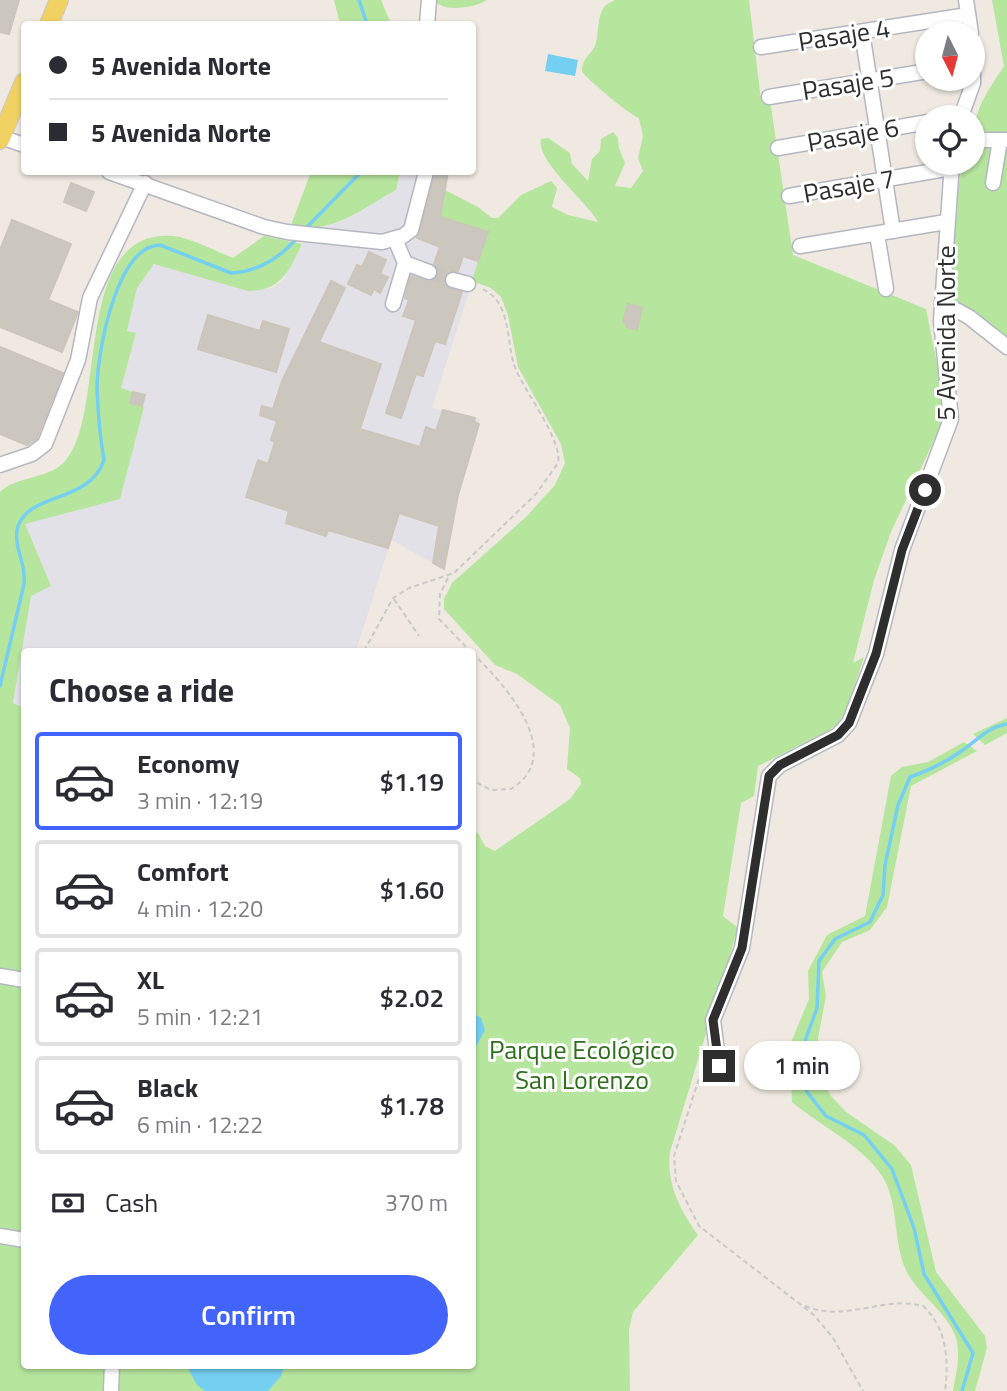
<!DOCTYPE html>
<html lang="en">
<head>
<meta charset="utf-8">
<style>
	body { margin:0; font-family:"Titillium Web",sans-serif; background:#f7f7f7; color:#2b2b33; height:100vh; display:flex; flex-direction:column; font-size:26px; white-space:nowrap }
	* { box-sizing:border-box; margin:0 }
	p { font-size:23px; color:#7c7c81 }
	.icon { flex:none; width:38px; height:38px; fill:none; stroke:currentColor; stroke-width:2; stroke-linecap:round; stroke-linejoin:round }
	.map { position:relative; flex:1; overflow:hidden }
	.sheet { position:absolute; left:21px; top:648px; width:455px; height:721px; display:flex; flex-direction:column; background:#fff; border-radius:7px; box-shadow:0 2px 5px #0004 }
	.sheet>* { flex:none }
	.guide { position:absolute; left:21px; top:21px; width:455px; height:154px; border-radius:7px; box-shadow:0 2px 5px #0004; display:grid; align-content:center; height:154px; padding:0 28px; background:#fff }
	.needle { width:46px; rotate:174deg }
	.fabs { position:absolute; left:915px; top:21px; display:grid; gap:14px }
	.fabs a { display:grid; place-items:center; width:70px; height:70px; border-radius:50%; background:#fff; box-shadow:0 2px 5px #0004; font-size:35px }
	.end { position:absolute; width:32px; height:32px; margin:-16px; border:9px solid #2e2e2e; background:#fff; box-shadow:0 0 0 4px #fff }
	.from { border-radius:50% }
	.bubble { position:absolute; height:49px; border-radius:24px; background:#fff; box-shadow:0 2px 5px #0004; font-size:23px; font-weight:600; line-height:49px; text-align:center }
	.guide b { display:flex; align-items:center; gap:24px; height:66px; font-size:26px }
	.guide b+b { border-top:2px solid #e1e1e2 }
	.guide i { width:18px; height:18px; background:#2b2b33 }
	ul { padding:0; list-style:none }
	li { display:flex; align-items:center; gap:21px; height:98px; margin:0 14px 10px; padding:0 14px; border:4px solid #e1e1e2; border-radius:7px }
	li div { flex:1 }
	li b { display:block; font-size:26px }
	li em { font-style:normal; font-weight:600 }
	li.active { border-color:#4264fb }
	li>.icon { width:63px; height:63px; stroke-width:1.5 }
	h2 { padding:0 28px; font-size:32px; line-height:84px }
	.pay { display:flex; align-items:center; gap:18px; height:77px; padding:0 28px; font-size:26px }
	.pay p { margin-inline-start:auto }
	.cta { display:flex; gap:14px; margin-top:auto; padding:14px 28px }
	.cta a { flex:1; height:80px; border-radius:42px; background:#4264fb; color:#fff; font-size:28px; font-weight:600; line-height:80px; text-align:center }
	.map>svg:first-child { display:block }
	.industrial { fill:#e3e1e8 }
	.green { fill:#b6e59e }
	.water { fill:#75cff0 }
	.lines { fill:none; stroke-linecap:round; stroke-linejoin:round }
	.stream { stroke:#75cff0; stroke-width:3.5 }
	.building { fill:#cbc7bf; stroke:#cbc5ba; stroke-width:2 }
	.minor-tunnel { stroke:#c8c4bd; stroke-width:14; stroke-dasharray:14 7; stroke-linecap:butt }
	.minor-casing { stroke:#b4b7c1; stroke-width:17 }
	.major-casing { stroke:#c9c9c9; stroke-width:20 }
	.path { stroke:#c9c9c9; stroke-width:2; stroke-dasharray:5 3.5; stroke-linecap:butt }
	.minor { stroke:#fff; stroke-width:14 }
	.major { stroke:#f2d163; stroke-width:18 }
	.route { stroke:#2e2e2e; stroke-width:9 }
	.labels { text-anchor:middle; stroke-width:6; stroke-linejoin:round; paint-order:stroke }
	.street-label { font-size:26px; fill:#2e2e2e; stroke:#fff }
	.park-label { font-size:26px; fill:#2c6e1b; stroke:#fff }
</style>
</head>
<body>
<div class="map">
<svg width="1007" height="1391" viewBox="0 0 1007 1391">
	<rect width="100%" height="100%" fill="#efe9e1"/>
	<path class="industrial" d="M400,172H448L440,217L488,232L432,408L480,419L458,495L444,569L391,540L356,651H24V708L13,704L31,595L50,586L25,524L144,407L130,403L121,388L136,334L127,331L137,288L154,263L248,291L272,288L283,280L302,244L324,228L396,191Z"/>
	<g class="green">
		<path d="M334,0H381L391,24H340Z"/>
		<path d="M434,0H487C474,8 443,13 434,0Z"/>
		<path d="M615,0H749L761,100H770L793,255L926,309L946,408L944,419L891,532L874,580L853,663L864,657L846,711L838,723L828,731L758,766L754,796L741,803L723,916L738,928L670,1152C666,1183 680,1210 698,1235L633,1312L629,1330L630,1391H0V492C17,475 50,480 66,460C108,410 71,228 173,236C192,238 215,251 233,258L264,236L302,244C289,271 281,291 248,291L154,264L137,288L127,331L136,333L121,388L133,392L130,403L144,407L120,499L25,524L51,586L31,596L13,703L24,708V1365H472L473,832L478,833L485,846L495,851L570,799L581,784L580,778L567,769L570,728L560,705L517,674L495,665L444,609V599L452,583L526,517L555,485L565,463L561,444L518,367L508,315L501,297L491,288L472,281L487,232L440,217L445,190L478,207L492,218H498L521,195L551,181L557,188L552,207L568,215L598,222C588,203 535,160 541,139L548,138L570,153L572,164L588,181L592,159L600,151L601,139L613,132L618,138L619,148L625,163L615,186L631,188L643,171L638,158L643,136L639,118C631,116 583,76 582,71C581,59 593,53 596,43C599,31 597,15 605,6C608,3 612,2 615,0Z"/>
		<path d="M992,0H1007V339L958,305L951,295L957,194L963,163H973C973,113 977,107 1004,66Z"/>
		<path d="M311,172H400L396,190C363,208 329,237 291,225Z"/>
		<path d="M1007,718V733L985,745L973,734Z"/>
		<path d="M964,742L977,751L911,786L887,907L870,930L842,942L822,972L826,996L818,1038L820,1077L831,1096L846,1112L894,1145L911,1165L936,1272L985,1336L987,1348L975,1391H953C956,1373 961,1356 956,1338C948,1313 921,1297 908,1274C892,1245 900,1204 882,1176C862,1145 820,1126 792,1102L790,1045L809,999L808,971L827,935L865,916L891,776L902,767L928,762Z"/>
	</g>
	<g class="water">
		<path d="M548,54L578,60L575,76L545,71Z"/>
		<path d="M473,1013L481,1018L485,1030L473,1052Z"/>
		<path d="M186,1365H285L281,1376L268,1391H205L197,1385Z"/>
	</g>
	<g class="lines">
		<g class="stream">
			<path d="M359,0L367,24"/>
			<path d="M304,230L361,172"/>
			<path d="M0,686L24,584C27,564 12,546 18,526C30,492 90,503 104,460C100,437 98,413 97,389C97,354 116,246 160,245L231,273C257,272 280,258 297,238"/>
			<path d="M962,1391L973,1353L924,1274L914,1228L892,1169L864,1135L826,1116L807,1092L797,1063L817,1008L819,961L835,939L870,922L883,895L885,865L898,805L910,777C928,771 944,763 960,752C976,742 987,727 1007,724"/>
		</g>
	</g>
	<g class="building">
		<path d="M0,0H19L9,34L0,32Z"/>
		<path d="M435,172H448L440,217L488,232L478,261L463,256L458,271H450L444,277L447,287L462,292L445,344L435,341L423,376L416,374L401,418L386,413L416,320L403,316L409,300L405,298L411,276L430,282L438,275L434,264L440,247L417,238Z"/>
		<path d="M71,183L94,192L86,211L64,202Z"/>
		<path d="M12,220L71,244L48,300L78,312L62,352L0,327V250Z"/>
		<path d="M369,252L386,260L380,274L388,277L380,293L374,289L371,295L348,284L357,265L362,267Z"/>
		<path d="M331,281L345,288L319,342L381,364L360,429L420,447L426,427L436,431L443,410L475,418L474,422L479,424L458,495L444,569L433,563L439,526L399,513L388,548L328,530L326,536L286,523L289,511L246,497L258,460L268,464L275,442L271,440L277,421L260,415L262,406L273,409L282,381Z"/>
		<path d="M628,304L642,308L637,330L626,327L627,323L623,322Z"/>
		<path d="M208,315L260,331L263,321L289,329L276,372L198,349Z"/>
		<path d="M0,347L63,373L37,438L27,445L0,434Z"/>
		<path d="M133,392L145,395L142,406L130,403Z"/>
	</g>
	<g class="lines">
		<path class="minor-tunnel" d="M429,272L453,280"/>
		<defs>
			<g id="minor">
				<path d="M966,0L971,33"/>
				<path d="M427,24L429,0"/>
				<path d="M862,32L893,231"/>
				<path d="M761,47L968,15"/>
				<path d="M769,97L928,71"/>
				<path d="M961,117L973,83V47"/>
				<path d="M1,137L24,145"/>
				<path d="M974,140H1007"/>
				<path d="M778,148L928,122"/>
				<path d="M109,172L264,227L287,232L382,242L403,236L411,230L426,172"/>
				<path d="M993,183L1000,140"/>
				<path d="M789,196L951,168"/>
				<path d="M877,234L886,289"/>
				<path d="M800,246L946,222"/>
				<path d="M405,263L429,272"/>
				<path d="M453,280L468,284"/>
				<path d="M942,302L969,317L1007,347"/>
				<path d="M393,304L405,263L395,239"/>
				<path d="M0,465L32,454L45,444L78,360L90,298L145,183"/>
				<path d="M0,976L24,980"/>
				<path d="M719,1066L713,1020L742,948L769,776L780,765L838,735L849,723L876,654L902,550L951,419L941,321L952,163"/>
				<path d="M0,1236L24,1240"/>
				<path d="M111,1391L112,1365"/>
			</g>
			<g id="major">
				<path d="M49,24L59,0"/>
				<path d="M0,140L24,82"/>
			</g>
		</defs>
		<use href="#minor" class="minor-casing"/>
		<use href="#major" class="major-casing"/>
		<g class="path">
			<path d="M448,578L440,594L439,619L470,651"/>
			<path d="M394,599L419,636"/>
			<path d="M364,651L393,598L409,588L454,573L536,494L558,463C563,442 526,393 516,370C505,344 513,302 482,289"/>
			<path d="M472,653C504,683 568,754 511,789L491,790L472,780"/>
			<path d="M704,1063L674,1156L676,1181L699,1226L814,1315L833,1338L863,1391"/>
			<path d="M805,1306C846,1323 884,1295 923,1306C947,1328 949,1360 945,1391"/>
		</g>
		<use href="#minor" class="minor"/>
		<use href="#major" class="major"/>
	</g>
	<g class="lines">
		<path class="route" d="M719,1066L713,1020L742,948L769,776L780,765L838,735L849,723L876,654L902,550L925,490"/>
	</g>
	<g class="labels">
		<g class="street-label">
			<text transform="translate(844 35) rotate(-9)" y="9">Pasaje 4</text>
			<text transform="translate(848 84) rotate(-9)" y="9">Pasaje 5</text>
			<text transform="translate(853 135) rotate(-10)" y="9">Pasaje 6</text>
			<text transform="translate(849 186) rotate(-10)" y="9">Pasaje 7</text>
			<text transform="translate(946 333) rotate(-90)" y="9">5 Avenida Norte</text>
		</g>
		<g class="park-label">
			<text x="582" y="1059">Parque Ecológico<tspan x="582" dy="30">San Lorenzo</tspan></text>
		</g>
	</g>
</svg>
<div class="fabs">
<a><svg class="needle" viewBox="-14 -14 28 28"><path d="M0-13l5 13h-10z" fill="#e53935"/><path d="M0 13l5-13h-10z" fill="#7c7c81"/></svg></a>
<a><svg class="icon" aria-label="locate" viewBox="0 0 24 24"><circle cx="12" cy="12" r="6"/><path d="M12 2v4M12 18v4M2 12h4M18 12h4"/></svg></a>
</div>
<i class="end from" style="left:925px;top:490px"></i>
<i class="end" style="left:719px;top:1066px"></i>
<div class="bubble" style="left:744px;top:1041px;width:116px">1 min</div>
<div class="guide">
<b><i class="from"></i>5 Avenida Norte</b>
<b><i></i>5 Avenida Norte</b>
</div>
<section class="sheet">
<h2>Choose a ride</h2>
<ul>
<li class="active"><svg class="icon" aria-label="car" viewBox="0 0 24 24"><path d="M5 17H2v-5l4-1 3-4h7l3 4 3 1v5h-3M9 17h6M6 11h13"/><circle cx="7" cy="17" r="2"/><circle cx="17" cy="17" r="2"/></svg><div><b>Economy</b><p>3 min · 12:19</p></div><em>$1.19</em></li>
<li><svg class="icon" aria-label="car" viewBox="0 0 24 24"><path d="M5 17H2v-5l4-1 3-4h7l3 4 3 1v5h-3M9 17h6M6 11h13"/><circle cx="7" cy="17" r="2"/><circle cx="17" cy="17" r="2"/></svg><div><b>Comfort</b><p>4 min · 12:20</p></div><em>$1.60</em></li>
<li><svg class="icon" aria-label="car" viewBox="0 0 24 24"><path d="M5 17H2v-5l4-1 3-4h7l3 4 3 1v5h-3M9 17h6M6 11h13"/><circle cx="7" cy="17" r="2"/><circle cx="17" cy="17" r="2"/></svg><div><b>XL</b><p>5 min · 12:21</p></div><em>$2.02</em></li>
<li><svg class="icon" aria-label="car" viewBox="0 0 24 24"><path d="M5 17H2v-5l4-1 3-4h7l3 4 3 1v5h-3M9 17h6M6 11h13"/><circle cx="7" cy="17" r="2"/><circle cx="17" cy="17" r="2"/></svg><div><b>Black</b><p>6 min · 12:22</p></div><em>$1.78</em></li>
</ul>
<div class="pay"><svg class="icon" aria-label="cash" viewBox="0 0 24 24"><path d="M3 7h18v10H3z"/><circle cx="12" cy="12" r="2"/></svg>Cash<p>370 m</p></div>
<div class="cta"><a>Confirm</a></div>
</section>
</div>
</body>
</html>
